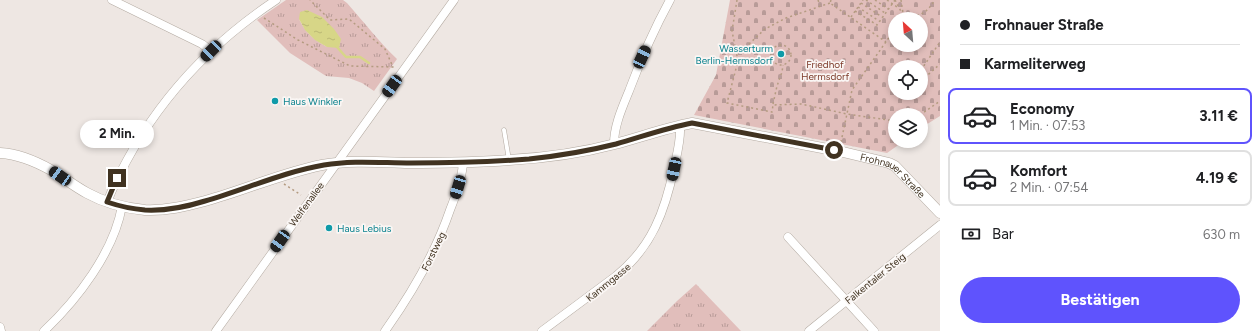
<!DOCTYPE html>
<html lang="de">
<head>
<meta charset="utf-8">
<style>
	body { margin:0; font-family:Figtree,sans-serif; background:#f2f2f2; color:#202124; height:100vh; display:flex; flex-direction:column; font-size:15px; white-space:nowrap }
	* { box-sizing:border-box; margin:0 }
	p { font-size:13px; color:#757577 }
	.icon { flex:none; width:22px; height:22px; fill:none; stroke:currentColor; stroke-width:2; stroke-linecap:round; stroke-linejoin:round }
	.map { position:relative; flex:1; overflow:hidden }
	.panel { display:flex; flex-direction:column; background:#fff; width:320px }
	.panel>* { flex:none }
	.banner { display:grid; align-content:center; height:88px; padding:0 20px; background:#fff }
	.needle { width:26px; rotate:334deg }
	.controls { position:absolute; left:888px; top:12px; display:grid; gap:8px }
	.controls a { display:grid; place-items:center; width:40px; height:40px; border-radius:50%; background:#fff; box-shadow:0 2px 6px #0003; font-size:20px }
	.end { position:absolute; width:18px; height:18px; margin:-9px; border:5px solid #413321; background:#fff; box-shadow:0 0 0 2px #fff }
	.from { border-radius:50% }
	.bubble { position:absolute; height:28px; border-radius:14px; background:#fff; box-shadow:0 2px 6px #0003; font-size:13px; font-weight:700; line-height:28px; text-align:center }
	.car { position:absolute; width:12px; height:24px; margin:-12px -6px; border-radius:5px; box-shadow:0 0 3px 1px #0007; background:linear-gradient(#222 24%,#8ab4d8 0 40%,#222 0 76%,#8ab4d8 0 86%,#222 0) }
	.banner b { display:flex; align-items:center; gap:14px; height:38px; font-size:15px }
	.banner b+b { border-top:1px solid #e0e0e0 }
	.banner i { width:10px; height:10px; background:#202124 }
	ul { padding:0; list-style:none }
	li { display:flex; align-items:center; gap:12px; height:56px; margin:0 8px 6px; padding:0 12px; border:2px solid #e0e0e0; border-radius:8px }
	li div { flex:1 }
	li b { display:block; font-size:15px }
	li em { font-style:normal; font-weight:700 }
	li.on { border-color:#5f53fd }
	li>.icon { width:36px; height:36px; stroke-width:1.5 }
	.pay { display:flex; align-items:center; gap:10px; height:44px; padding:0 20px; font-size:15px }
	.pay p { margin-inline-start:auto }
	.cta { display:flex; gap:8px; margin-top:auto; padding:8px 20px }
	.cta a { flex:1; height:46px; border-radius:24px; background:#5f53fd; color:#fff; font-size:16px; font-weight:700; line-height:46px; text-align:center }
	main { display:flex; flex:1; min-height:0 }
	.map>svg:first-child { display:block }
	.cemetery { fill:url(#cemetery-stones); fill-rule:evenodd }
	.park { fill:url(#park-tufts); fill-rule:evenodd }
	.water { fill:url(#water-ripples) }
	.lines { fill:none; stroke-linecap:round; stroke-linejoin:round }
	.stream { stroke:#d7d687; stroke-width:2.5 }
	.service-casing { stroke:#b3aaa1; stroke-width:5 }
	.minor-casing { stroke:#b3aaa1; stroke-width:9 }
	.tertiary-casing { stroke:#b3aaa1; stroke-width:11 }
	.path { stroke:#b49b81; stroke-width:1.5; stroke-dasharray:2 3; stroke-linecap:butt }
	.service { stroke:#fff; stroke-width:4 }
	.minor { stroke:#fff; stroke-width:8 }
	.tertiary { stroke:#fff; stroke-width:10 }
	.route { stroke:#413321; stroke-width:5 }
	.culture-dot { fill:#0f9aa8; stroke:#faf6f4; stroke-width:1.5 }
	.labels { text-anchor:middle; stroke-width:3.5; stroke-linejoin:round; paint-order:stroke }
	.culture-label { font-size:10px; fill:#0d838f; stroke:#faf6f4; text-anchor:start }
	.park-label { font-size:10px; fill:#7c3928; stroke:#faf6f4 }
	.street-label { font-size:10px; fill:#413321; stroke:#faf6f4 }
</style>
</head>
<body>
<main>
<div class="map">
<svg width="940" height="331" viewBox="0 0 940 331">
	<defs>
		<pattern id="cemetery-stones" width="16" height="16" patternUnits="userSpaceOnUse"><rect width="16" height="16" fill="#e1bebb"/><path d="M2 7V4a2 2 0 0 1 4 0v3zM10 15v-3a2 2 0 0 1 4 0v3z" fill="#b89b98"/></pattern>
		<pattern id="park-tufts" width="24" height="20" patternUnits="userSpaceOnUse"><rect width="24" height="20" fill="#e1bebb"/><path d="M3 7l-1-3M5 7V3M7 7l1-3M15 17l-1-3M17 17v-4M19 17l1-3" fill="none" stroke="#b89b98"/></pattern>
		<pattern id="water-ripples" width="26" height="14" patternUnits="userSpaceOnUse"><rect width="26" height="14" fill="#d7d687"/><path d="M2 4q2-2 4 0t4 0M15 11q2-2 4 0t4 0" fill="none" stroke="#bab874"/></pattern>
	</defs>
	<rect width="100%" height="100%" fill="#eee7e3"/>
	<path class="cemetery" d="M730,0H940V116L921,128V115H895V141H904L887,153L694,115L716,75ZM895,19H921V45H895ZM895,67H921V93H895Z"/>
	<g class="park">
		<path d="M286,0H343L347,3C364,22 379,42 397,59L374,91L362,83L349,78L326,76L290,53L257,20ZM299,19L327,47C313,39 306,33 299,19Z"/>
		<path d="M696,284L741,331H647L677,301Z"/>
	</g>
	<path class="water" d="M307,10L322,17L334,29L341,39L339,48L327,47L315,40L305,30L299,19L300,12Z"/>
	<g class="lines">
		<path class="stream" d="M336,46L346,57H360L369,63"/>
		<defs>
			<path id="service" d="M504,130L509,160"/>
			<g id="minor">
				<path d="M112,0L202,44L211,51"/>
				<path d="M614,144C614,126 622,108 629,91C641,59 654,29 670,0"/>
				<path d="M107,202C142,118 201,50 276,0"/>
				<path d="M788,237L874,331"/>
				<path d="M0,327L1,331"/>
				<path d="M44,331C77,300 114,252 122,206"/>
				<path d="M216,331L454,0"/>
				<path d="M385,331C412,293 435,254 450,210C456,195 462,179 463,163"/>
				<path d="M542,331L616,276C652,247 665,211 674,168C677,154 681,140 680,126"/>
				<path d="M809,331L940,225"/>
			</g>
			<g id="tertiary">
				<path id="s1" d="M0,153C18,154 35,161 51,170C63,177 74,186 87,193C105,203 125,208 145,210C166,211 186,206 205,201C245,190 282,173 322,165C349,160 377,162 405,163C439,163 474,163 509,160C544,158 581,153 615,144C641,137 666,128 692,123L843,152L889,163L895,166L940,213"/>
			</g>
		</defs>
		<use href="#service" class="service-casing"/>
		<use href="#minor" class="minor-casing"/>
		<use href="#tertiary" class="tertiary-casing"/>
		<g class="path">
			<path d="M737,0L732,31L738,61L727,103L772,112L773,105L801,104L847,114L895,121"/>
			<path d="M818,0L820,5"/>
			<path d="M831,0L830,3L886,42"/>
			<path d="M866,0L885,13"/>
			<path d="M875,0L888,9"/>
			<path d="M887,0L897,7"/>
			<path d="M895,0L904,17"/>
			<path d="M901,0L903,13"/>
			<path d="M861,3L882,17"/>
			<path d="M858,7L879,21"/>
			<path d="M855,11L877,25L895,0"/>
			<path d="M851,17L863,0"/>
			<path d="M264,18L298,40L350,66L393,67L385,49L349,19L330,20L310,0"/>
			<path d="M903,19L904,17C921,15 925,15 935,0"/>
			<path d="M749,44L765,29L786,18L830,3"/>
			<circle cx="781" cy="55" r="10"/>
			<path d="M921,70L940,42"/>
			<path d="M921,81L940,64"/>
			<path d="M904,93H906"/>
			<path d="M773,104L777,86L782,72L783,65"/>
			<path d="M920,115L940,101"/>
			<path d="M841,142L852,90L895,29"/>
			<path d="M284,184L301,195"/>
		</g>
		<use href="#service" class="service"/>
		<use href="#minor" class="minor"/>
		<use href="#tertiary" class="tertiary"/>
	</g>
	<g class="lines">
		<path class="route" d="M117,178L107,202C119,206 132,209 145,210C166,211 186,207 205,201C244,190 283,172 324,165C353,160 382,163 411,163C451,163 490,162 529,159C558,156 588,151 616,144C641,137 666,128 692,123L834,150"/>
	</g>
	<g class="culture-dot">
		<circle cx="781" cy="54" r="4"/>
		<circle cx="275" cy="101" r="4"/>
		<circle cx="329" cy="228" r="4"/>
	</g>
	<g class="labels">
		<g class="culture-label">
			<text x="773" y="52" text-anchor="end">Wasserturm<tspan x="773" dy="12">Berlin-Hermsdorf</tspan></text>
			<text x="283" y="105">Haus Winkler</text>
			<text x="337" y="232">Haus Lebius</text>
		</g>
		<g class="park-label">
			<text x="825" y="68">Friedhof<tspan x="825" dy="12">Hermsdorf</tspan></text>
		</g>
		<g class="street-label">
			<text dy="4" stroke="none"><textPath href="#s1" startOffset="926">Frohnauer Straße</textPath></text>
			<text transform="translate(306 204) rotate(-54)" y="4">Welfenallee</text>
			<text transform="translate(433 251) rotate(-64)" y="4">Forstweg</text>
			<text transform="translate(875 278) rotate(-39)" y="4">Falkentaler Steig</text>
			<text transform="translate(608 282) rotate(-39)" y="4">Kammgasse</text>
		</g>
	</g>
</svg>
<div class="controls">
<a><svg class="needle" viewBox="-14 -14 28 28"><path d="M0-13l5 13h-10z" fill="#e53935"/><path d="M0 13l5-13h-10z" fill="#757577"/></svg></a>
<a><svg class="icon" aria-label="locate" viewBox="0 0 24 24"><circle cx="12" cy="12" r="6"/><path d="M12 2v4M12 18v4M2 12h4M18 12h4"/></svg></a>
<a><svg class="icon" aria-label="layers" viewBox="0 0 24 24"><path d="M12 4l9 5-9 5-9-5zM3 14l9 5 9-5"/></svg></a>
</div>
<i class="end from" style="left:834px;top:150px"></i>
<i class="end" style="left:117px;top:178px"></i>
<div class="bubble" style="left:80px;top:120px;width:74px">2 Min.</div>
<i class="car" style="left:211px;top:51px;rotate:225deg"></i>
<i class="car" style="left:642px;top:57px;rotate:25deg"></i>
<i class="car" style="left:392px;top:86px;rotate:216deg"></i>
<i class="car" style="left:674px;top:169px;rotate:192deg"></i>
<i class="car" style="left:60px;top:176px;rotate:305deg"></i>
<i class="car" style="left:458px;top:187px;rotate:197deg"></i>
<i class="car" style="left:280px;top:241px;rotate:215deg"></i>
</div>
<section class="panel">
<div class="banner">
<b><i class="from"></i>Frohnauer Straße</b>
<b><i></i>Karmeliterweg</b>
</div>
<ul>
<li class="on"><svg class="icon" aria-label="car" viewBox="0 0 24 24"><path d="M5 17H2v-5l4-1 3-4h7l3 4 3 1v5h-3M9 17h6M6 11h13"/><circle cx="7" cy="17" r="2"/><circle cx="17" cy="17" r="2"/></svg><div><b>Economy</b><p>1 Min. · 07:53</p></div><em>3.11 €</em></li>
<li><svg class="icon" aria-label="car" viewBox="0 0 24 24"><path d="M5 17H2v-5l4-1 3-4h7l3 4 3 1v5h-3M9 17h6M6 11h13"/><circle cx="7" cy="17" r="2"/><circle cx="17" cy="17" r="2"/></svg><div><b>Komfort</b><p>2 Min. · 07:54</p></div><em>4.19 €</em></li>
</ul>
<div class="pay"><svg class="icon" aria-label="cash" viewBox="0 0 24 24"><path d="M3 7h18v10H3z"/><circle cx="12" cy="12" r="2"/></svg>Bar<p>630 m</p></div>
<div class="cta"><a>Bestätigen</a></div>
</section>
</main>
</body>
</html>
